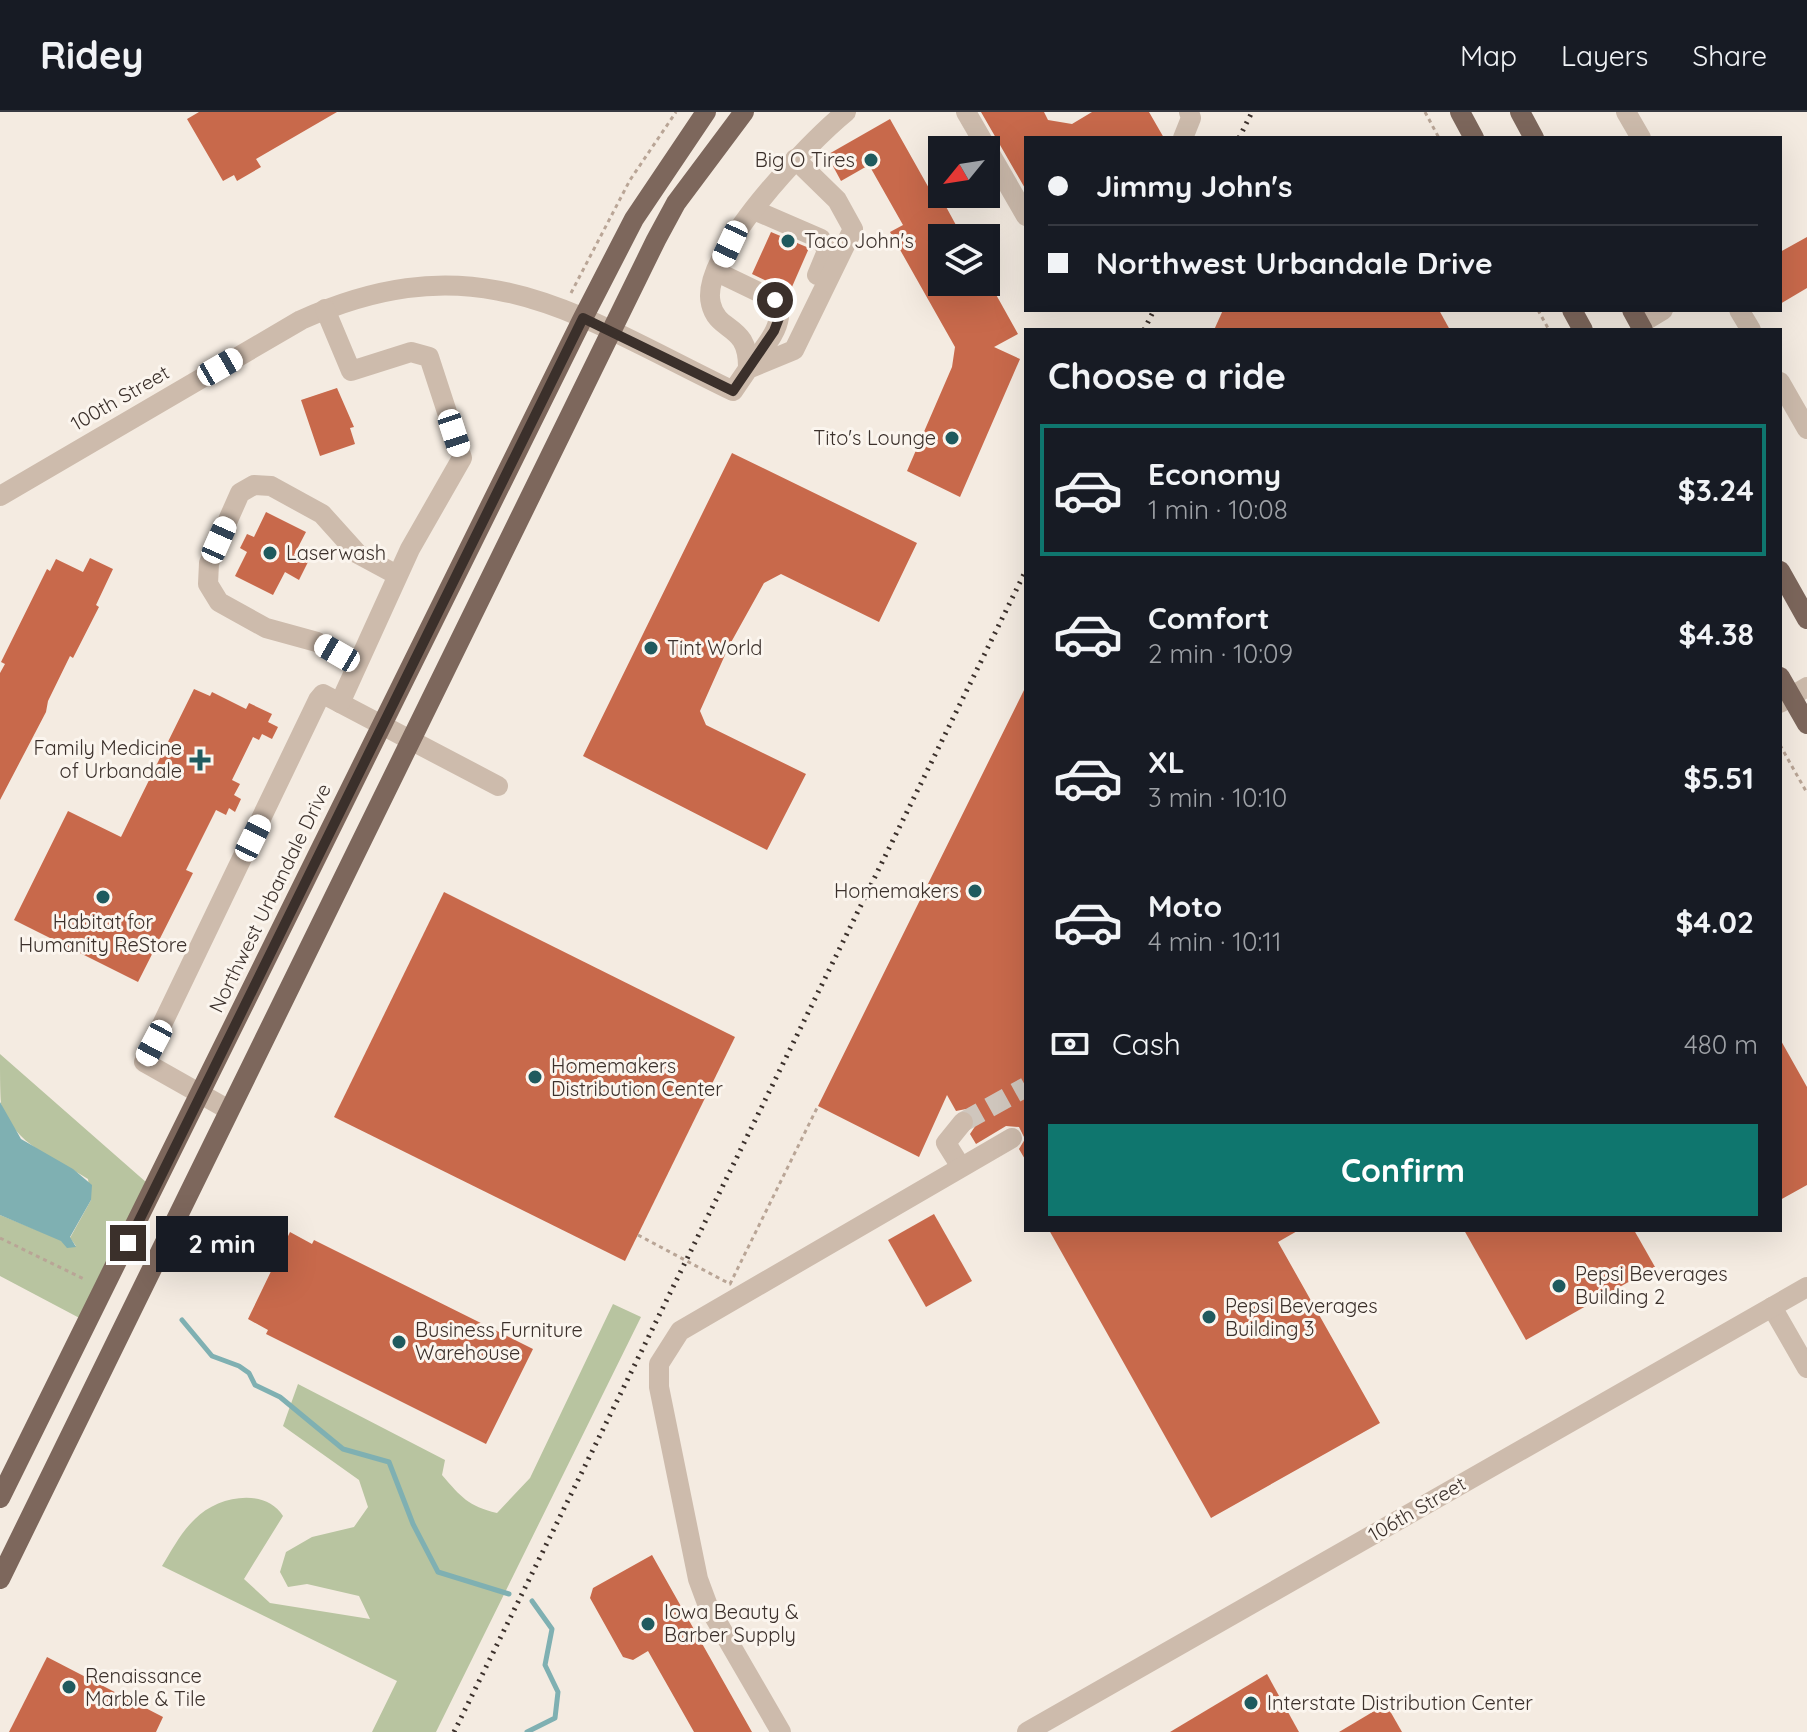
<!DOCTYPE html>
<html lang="en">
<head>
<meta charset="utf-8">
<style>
	body { margin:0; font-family:Quicksand,sans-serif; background:#20242c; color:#f1f3f6; height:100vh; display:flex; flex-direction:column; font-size:30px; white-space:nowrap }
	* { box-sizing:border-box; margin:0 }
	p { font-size:26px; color:#9ea1a6 }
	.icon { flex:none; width:44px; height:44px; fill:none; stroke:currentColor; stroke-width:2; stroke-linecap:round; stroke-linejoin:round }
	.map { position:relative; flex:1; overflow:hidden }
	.drawer { position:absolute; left:1024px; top:216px; width:758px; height:904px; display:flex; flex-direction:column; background:#171b24; border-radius:0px; box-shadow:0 8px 32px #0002 }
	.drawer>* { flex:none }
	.top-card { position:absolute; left:1024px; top:24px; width:758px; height:176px; border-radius:0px; box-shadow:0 8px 32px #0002; display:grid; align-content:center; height:176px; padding:0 24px; background:#171b24 }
	.needle { width:52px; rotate:240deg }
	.controls { position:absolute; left:928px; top:24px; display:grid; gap:16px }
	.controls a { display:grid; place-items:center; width:72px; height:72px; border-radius:0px; background:#171b24; box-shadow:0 8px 32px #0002; font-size:40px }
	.end { position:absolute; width:36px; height:36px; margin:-18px; border:10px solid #3b302b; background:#fff; box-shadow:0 0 0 4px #fff }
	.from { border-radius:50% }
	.bubble { position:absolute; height:56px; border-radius:0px; background:#171b24; box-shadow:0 8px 32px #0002; font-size:26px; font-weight:700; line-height:56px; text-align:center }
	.car { position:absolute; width:24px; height:48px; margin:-24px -12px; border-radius:10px; box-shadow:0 0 6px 2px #0007; background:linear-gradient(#fff 24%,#345 0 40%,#fff 0 76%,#345 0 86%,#fff 0) }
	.top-card b { display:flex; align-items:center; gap:28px; height:76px; font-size:30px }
	.top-card b+b { border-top:2px solid #363941 }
	.top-card i { width:20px; height:20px; background:#f1f3f6 }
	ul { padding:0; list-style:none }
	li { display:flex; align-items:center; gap:24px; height:132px; margin:0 16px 12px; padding:0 8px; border:4px solid transparent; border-radius:0px }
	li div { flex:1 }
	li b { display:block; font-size:30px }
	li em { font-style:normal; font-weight:700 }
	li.active { border-color:#0f766e }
	li>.icon { width:72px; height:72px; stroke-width:1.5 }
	h2 { padding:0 24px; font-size:36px; line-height:96px }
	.pay { display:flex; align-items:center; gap:20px; height:88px; padding:0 24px; font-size:30px }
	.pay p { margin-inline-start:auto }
	.action { display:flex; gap:16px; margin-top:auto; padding:16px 24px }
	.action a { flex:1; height:92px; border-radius:0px; background:#0f766e; color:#fff; font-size:32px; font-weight:700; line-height:92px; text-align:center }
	header { display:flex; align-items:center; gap:48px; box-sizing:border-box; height:112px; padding:0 40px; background:#171b24; border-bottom:2px solid #363941 }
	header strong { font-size:38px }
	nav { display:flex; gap:44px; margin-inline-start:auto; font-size:28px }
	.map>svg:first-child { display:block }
	.green { fill:#b8c4a0 }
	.water { fill:#7fb0b2 }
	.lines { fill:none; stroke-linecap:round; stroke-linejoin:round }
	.stream { stroke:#7fb0b2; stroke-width:5 }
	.building { fill:#c8694b }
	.minor-tunnel { stroke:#cfc6bd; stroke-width:20; stroke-dasharray:20 10; stroke-linecap:butt }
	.path { stroke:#b9a596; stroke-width:3; stroke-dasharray:4 4; stroke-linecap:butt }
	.minor { stroke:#cdbbac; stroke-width:20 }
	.major { stroke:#7d675c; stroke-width:20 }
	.rail { stroke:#3b302b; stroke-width:5; stroke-dasharray:2 6; stroke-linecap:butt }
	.path-bridge { stroke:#b9a596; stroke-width:3; stroke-dasharray:4 4; stroke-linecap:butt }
	.route { stroke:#3b302b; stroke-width:10 }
	.poi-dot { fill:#1f5a5e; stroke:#fbf5ee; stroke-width:3 }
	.labels { text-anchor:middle; stroke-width:6; stroke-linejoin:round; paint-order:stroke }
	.poi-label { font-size:20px; fill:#3b302b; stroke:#fbf5ee; text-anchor:start }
	.street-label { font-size:20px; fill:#3b302b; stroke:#fbf5ee }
</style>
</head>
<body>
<header>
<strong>Ridey</strong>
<nav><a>Map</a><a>Layers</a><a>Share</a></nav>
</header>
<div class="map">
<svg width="1807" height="1620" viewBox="0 0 1807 1620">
	<rect width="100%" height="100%" fill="#f4ebe1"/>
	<g class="green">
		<path d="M0,942L155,1078L87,1210L0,1164V1103L76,1134L70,1126L91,1088L88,1067C54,1045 15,1034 1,992C0,978 0,957 0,942Z"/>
		<path d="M613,1192L641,1205L436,1620H372L397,1569L162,1454C172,1438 181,1420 195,1407C217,1384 265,1375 283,1404L244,1467L270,1491L370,1507L359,1484L307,1472L288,1475L280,1460L286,1440L312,1425L354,1415L368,1395L359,1368L283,1314L298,1272L445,1348L442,1363C461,1385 468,1394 497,1401L530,1366Z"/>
	</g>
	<path class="water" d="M0,990L21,1027L73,1057L92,1073L91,1088L70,1125L76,1135L67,1136L61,1129L0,1103Z"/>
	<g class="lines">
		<g class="stream">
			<path d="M182,1208L212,1244L239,1254L249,1261L255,1273L280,1285L343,1337L389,1350L413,1412L438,1460L509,1482"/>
			<path d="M527,1620L555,1606L558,1580L545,1553L552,1517L532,1489"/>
		</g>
	</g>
	<g class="building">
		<path d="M199,0H337L256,47L261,55L237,69L234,63L223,69L187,7Z"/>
		<path d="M981,0H1044L1048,8L1072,12L1092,0H1149L1164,26H1026V78Z"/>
		<path d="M890,7L939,94L944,91L963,126H942V170H989L1018,222L994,235L1020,247L960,385L907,359L952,255L955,235L890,120L903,113L869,53L841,69L827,43Z"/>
		<path d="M771,120L809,136L788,184L781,176L752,162Z"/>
		<path d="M1807,125V176L1780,192V140Z"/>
		<path d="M1223,198H1439L1450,218H1214Z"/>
		<path d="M337,276L354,315L350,316L355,332L320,344L301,288Z"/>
		<path d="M732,341L917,431L879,510L781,462L764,471L729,534L700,599L706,613L806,662L767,738L583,644Z"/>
		<path d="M266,400L306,420L294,443L308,450L299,468L285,460L273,483L235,464L247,440L240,436L247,422L254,425Z"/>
		<path d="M90,446L113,457L96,493L99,495L73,546L70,544L48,589L46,600L0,688V561L5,552L1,550L47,457L50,459L56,447L83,460Z"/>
		<path d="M1026,574V1049L1019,1037L1025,1027L1019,1015L1006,1014L976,1032L970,1022L976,1013L975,1005L966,997L956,999L947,983L919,1045L818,994Z"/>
		<path d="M194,577L210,584L212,580L246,597L249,591L272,602L268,610L278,615L272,627L262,622L259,628L253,625L232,668L240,672L234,683L241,687L235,700L229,696L226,703L216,698L186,758L193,761L138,870L14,808L68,699L121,725Z"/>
		<path d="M444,780L735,925L625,1149L334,1005Z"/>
		<path d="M1780,927L1807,975V1073L1780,1088Z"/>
		<path d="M934,1102L972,1169L926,1195L888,1128Z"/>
		<path d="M1049,1118H1299L1278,1130L1380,1311L1211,1406Z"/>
		<path d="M1464,1118H1634L1655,1155L1526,1228Z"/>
		<path d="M290,1120L312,1132L314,1128L533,1237L486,1332L266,1222L268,1218L248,1207Z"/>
		<path d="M652,1443L752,1620H694L648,1539L633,1548L623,1545L590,1486L593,1476Z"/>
		<path d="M47,1545L163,1605L156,1620H9Z"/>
		<path d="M1267,1562L1299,1620H1170Z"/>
		<path d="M1386,1592L1402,1620H1339Z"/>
	</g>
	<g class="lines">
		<path class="minor-tunnel" d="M963,1010L1026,975"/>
		<g class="path">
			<path d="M1425,0L1439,26"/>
			<path d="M571,181L630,68L676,0"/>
			<path d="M1538,198L1549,218"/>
			<path d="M1780,633L1807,681"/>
			<path d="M0,1126L86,1168"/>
		</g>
		<g class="minor">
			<path d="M966,0L1026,104"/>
			<path d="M1626,0L1641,26"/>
			<path d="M1183,26L1191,6L1189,0"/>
			<path d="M754,98L821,127L827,139L817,163"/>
			<path d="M717,160L775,188C790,210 761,239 748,257"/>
			<path d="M1739,198L1751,218"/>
			<path d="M1640,212L1663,198"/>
			<path d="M748,257C749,210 718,222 711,192C698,144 810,29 846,0"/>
			<path d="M1780,270L1807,317"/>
			<path d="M0,384L301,208C479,128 574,202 733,279L748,257L794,238L853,117L837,88L795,47"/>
			<path d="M356,552L317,530L266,516L219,490L208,472L209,451L240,381L254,373L271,374L322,402L358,442L397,463"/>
			<path d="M340,591L498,674"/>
			<path d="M1780,591L1807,575"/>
			<path d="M229,998L144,950L318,588L323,582L340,591L410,437L462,346L429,245L411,240L351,259L325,197"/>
			<path d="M961,1055L946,1031L963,1010"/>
			<path d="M1772,1195L1807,1256"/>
			<path d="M781,1620L708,1494L698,1467L659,1275V1252L680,1219L1012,1026"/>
			<path d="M1027,1620L1807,1175"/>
		</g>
		<g class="major">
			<path d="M1460,0L1474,26"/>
			<path d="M1520,0L1534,26"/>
			<path d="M1572,198L1583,218"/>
			<path d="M1632,198L1643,218"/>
			<path d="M1780,459L1807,507"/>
			<path d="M1780,565L1807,612"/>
			<path d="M0,1386L583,206L634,107L706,0"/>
			<path d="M0,1467L656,128L676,91L744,0"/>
		</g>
		<g class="rail">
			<path d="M1239,26L1252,0"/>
			<path d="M1144,218L1154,198"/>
			<path d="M454,1620L1026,458"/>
		</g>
		<path class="path-bridge" d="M638,1123L730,1172L818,994"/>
	</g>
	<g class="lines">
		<path class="route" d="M128,1131L583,206L733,279L774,219L781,201L775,188"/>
	</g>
	<g class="poi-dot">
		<circle cx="871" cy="48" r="8"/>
		<circle cx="788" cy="129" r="8"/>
		<circle cx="952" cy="326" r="8"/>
		<circle cx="270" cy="441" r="8"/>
		<circle cx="651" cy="536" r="8"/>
		<path d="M196 636h8v8h8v8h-8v8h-8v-8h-8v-8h8z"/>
		<circle cx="975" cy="779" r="8"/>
		<circle cx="103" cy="785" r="8"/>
		<circle cx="535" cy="965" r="8"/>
		<circle cx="1559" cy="1174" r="8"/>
		<circle cx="1209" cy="1205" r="8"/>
		<circle cx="399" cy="1230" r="8"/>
		<circle cx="648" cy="1512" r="8"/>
		<circle cx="69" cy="1575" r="8"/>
		<circle cx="1251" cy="1591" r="8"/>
	</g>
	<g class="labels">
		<g class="poi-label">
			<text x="855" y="55" text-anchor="end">Big O Tires</text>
			<text x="804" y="136">Taco John's</text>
			<text x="936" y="333" text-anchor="end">Tito's Lounge</text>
			<text x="286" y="448">Laserwash</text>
			<text x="667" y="543">Tint World</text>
			<text x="182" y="643" text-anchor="end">Family Medicine<tspan x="182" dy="23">of Urbandale</tspan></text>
			<text x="959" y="786" text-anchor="end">Homemakers</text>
			<text x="103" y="817" text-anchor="middle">Habitat for<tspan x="103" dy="23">Humanity ReStore</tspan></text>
			<text x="551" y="961">Homemakers<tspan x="551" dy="23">Distribution Center</tspan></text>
			<text x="1575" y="1169">Pepsi Beverages<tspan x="1575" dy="23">Building 2</tspan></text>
			<text x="1225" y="1201">Pepsi Beverages<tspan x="1225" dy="23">Building 3</tspan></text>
			<text x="415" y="1225">Business Furniture<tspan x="415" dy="23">Warehouse</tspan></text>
			<text x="664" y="1507">Iowa Beauty &amp;<tspan x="664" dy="23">Barber Supply</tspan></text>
			<text x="85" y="1571">Renaissance<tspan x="85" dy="23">Marble &amp; Tile</tspan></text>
			<text x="1267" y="1598">Interstate Distribution Center</text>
		</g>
		<g class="street-label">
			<text transform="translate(120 286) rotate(-30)" y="7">100th Street</text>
			<text transform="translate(270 786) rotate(-64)" y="7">Northwest Urbandale Drive</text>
			<text transform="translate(1417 1397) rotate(-30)" y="7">106th Street</text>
		</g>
	</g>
</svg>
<div class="controls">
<a><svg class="needle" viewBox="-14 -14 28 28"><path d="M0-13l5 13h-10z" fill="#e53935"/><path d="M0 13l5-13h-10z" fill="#9ea1a6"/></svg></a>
<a><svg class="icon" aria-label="layers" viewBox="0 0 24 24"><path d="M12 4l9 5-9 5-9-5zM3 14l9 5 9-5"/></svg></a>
</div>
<i class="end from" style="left:775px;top:188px"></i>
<i class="end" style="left:128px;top:1131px"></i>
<div class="bubble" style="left:156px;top:1104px;width:132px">2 min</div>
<i class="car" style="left:730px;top:132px;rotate:205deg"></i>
<i class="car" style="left:220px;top:255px;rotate:60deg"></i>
<i class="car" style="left:454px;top:321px;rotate:162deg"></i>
<i class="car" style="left:219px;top:428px;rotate:24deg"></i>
<i class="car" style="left:337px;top:541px;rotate:300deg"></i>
<i class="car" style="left:253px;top:726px;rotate:26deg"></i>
<i class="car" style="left:154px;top:931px;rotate:208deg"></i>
<div class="top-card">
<b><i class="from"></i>Jimmy John's</b>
<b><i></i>Northwest Urbandale Drive</b>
</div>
<section class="drawer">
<h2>Choose a ride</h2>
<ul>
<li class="active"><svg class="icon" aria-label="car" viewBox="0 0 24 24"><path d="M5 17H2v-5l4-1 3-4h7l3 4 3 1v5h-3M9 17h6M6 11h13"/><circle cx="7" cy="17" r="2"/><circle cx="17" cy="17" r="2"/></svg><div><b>Economy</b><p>1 min · 10:08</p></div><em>$3.24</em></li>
<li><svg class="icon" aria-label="car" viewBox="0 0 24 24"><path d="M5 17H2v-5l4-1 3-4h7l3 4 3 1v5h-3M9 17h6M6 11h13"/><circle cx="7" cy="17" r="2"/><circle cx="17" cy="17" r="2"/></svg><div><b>Comfort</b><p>2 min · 10:09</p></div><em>$4.38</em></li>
<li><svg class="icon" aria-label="car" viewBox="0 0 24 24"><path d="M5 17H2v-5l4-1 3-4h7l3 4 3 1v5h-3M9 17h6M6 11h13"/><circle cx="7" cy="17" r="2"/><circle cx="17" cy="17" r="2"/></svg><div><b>XL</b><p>3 min · 10:10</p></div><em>$5.51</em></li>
<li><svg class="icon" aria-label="car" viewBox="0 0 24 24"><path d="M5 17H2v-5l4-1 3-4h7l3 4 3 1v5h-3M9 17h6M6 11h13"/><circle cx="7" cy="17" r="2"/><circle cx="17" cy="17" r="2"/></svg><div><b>Moto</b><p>4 min · 10:11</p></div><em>$4.02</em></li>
</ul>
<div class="pay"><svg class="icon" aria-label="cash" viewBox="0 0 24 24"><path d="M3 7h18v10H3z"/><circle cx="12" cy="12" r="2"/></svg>Cash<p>480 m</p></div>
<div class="action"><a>Confirm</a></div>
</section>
</div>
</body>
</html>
